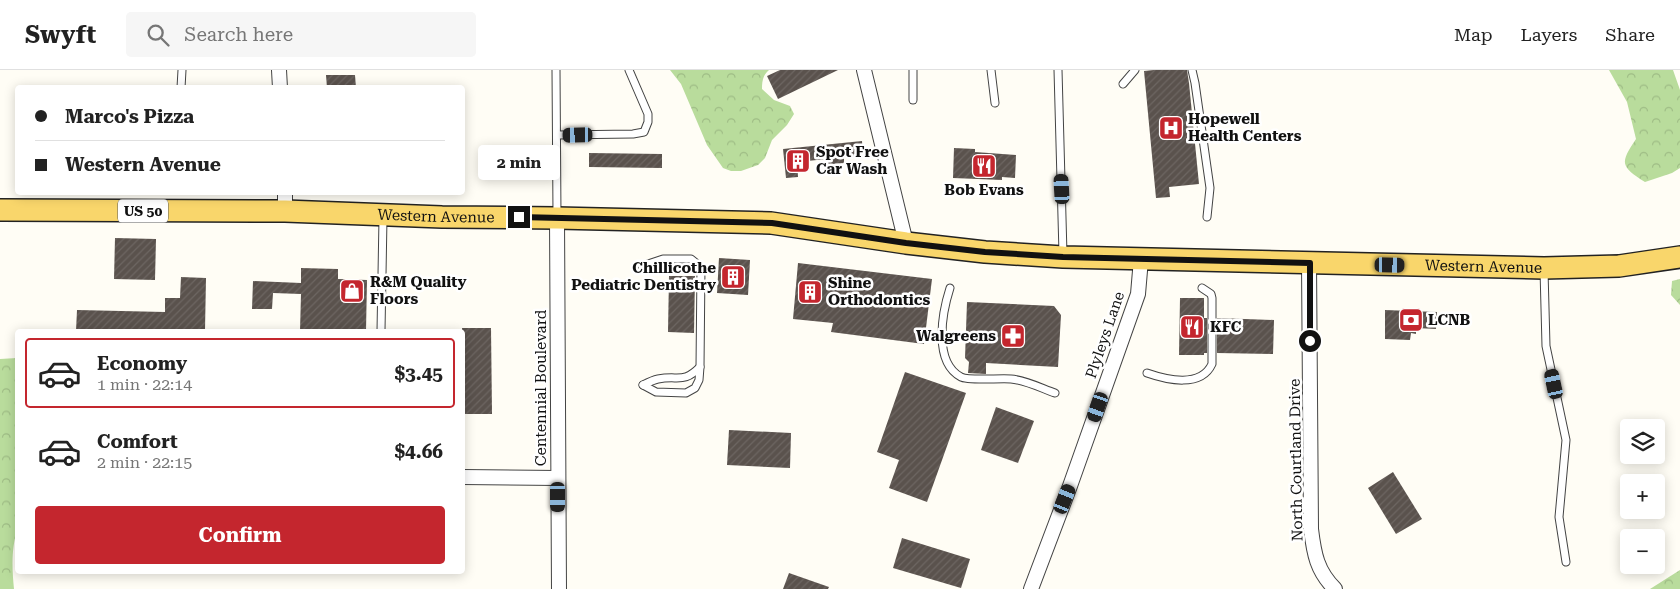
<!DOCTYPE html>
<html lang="en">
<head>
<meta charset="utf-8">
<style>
	body { margin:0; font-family:"Roboto Serif",serif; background:#f6f6f6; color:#222; height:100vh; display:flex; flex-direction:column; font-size:19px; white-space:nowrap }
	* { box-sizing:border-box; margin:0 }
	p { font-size:16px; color:#767676 }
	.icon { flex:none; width:28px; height:28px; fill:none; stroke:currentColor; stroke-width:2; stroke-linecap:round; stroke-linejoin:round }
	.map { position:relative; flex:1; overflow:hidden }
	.panel { position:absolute; left:15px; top:259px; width:450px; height:245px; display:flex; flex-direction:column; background:#fff; border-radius:5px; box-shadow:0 2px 12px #0003 }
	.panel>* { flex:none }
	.top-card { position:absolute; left:15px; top:15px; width:450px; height:110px; border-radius:5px; box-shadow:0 2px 12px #0003; display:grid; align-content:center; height:110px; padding:0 20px; background:#fff }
	.fabs { position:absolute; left:1620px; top:349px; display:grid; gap:10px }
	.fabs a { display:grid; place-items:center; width:45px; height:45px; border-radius:5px; background:#fff; box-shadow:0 2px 12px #0003; font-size:25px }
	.end { position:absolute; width:22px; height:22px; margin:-11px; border:6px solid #111; background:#fff; box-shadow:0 0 0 2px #fff }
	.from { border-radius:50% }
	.bubble { position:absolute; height:35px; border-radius:5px; background:#fff; box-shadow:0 2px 12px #0003; font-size:16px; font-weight:700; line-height:35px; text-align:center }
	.car { position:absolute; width:15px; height:30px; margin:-15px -8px; border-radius:6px; box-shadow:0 0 4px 1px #0007; background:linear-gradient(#222 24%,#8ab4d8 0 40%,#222 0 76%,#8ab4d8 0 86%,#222 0) }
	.top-card b { display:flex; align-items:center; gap:18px; height:48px; font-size:19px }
	.top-card b+b { border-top:1px solid #e0e0e0 }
	.top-card i { width:12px; height:12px; background:#222 }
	ul { padding:9px 0 0; list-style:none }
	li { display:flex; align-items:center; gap:15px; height:70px; margin:0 10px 8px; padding:0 10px; border:2px solid transparent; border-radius:5px }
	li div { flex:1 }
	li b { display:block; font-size:19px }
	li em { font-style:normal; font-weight:700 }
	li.selected { border-color:#c4262e }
	li>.icon { width:45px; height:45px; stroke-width:1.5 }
	.primary-button { display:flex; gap:10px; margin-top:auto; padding:10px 20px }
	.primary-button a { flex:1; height:58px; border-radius:5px; background:#c4262e; color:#fff; font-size:20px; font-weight:700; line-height:58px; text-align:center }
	header { display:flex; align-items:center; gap:30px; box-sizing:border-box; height:70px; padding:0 25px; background:#fff; border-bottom:1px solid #e0e0e0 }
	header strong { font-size:24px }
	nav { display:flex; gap:28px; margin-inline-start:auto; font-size:18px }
	.search { width:350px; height:45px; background:#f6f6f6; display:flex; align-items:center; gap:12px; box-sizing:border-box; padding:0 18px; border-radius:5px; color:#767676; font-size:19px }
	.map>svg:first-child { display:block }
	.forest { fill:url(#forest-crowns) }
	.building { fill:url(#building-hatch) }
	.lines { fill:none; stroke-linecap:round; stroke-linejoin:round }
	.service-casing { stroke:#444; stroke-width:9 }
	.minor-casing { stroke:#444; stroke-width:16 }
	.primary-casing { stroke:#222; stroke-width:24 }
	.service { stroke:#fff; stroke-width:7 }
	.minor { stroke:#fff; stroke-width:14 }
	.primary { stroke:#f9d66b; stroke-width:21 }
	.route { stroke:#111; stroke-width:6 }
	.labels { text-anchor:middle; stroke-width:5; stroke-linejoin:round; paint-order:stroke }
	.shield { fill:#fff; stroke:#585858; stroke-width:1 }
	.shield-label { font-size:14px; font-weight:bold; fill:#111 }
	.poi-label { font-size:15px; font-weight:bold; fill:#111; stroke:#fff; text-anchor:start }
	.street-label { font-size:15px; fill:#111; stroke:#fff }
</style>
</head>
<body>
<header>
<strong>Swyft</strong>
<div class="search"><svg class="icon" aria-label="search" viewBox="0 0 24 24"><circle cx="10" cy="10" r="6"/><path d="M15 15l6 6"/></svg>Search here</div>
<nav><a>Map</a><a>Layers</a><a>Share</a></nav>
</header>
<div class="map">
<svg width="1680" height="519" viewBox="0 0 1680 519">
	<defs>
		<pattern id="forest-crowns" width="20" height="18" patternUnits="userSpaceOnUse" patternTransform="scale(1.25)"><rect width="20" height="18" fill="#b9dc9c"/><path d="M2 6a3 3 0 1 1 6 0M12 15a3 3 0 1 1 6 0" fill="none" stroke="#9ebc85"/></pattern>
		<pattern id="building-hatch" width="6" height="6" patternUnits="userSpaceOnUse" patternTransform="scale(1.25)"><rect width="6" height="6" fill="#5a524d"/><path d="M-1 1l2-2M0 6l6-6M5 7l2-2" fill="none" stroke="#6d6662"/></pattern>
	</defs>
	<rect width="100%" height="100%" fill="#fffdf5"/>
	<g class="forest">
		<path d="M670,0H769C763,5 762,11 762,19L774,30L790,36L794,44L787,55L772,70L765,88L758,95L741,101H731L723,98L707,75L681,14Z"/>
		<path d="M1609,0H1673L1680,20V98L1672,103L1645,112C1620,96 1620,93 1636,69L1627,32Z"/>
		<path d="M1680,209V235L1671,225L1672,211Z"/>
		<path d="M17,288L18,458C11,477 12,499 14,519H0V289Z"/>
		<path d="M1680,500V519H1650Z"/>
	</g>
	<g class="building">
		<path d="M780,0H838L778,29L767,6Z"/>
		<path d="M1154,0H1187L1189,13L1199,114L1169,117L1170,127L1156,128L1144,1Z"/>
		<path d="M326,5H355L356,18H327Z"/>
		<path d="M862,71L863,85L844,88V93L827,95V89L797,92L798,107L786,108L783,79Z"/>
		<path d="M954,78L975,79V82L1016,85L1015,108L1002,107V110L953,108Z"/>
		<path d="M589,83L662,84V98L589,97Z"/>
		<path d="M115,168L156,169L155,210L114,209Z"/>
		<path d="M719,188L750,190L748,225L717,223Z"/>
		<path d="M798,193L932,209L924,274L831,262L833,253L793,249Z"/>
		<path d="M301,198L338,199V209L367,210L366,261H300L301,224L273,223L272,239H252L253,211L301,213Z"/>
		<path d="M669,206H695L694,263L668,262Z"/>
		<path d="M181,207L206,208L205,260L76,261L77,240L165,242V228H180Z"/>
		<path d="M1180,228H1204V248H1207V283H1204V285H1179Z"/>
		<path d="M967,232L1054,236L1061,245L1058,297L986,293V304L968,303L969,292L965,288Z"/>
		<path d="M1385,240L1437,242L1436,259L1416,258V264L1411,263L1410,270L1385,269Z"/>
		<path d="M1217,248L1274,250L1273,284L1217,283Z"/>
		<path d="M462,258H491L492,344H462Z"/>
		<path d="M905,302L966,323L927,432L889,418L899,390L877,382Z"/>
		<path d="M996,337L1034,351L1018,393L981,380Z"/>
		<path d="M729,360L791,363L790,398L727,395Z"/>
		<path d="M1393,402L1422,449L1396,464L1368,418Z"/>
		<path d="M902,468L970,489L961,518L893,498Z"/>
		<path d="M789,503L829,517L828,519H783Z"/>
	</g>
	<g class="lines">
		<defs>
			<g id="service">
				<path d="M556,0L557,145"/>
				<path d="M991,0L995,33"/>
				<path d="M1058,0L1063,184"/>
				<path d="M1192,0L1195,13L1210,118L1207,147"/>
				<path d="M1123,14L1135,0"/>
				<path d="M181,18L182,0"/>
				<path d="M913,30V0"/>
				<path d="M557,65L633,64L644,62L648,52V44L629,0"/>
				<path d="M642,196L663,189H691L701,197L700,297L699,310L695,318L686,323L656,322L643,315"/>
				<path d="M1544,200L1546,276L1566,370L1559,447L1566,492"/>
				<path d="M950,218C942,243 933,292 961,307C968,311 1000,308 1011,309C1025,310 1041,318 1055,323"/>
				<path d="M381,261L383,148"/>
				<path d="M1147,303C1167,310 1201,318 1212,294V228L1211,224L1202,218"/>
				<path d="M643,315C647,313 653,310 658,309C679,305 683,314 700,297"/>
			</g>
			<g id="minor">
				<path d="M279,0L280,18"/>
				<path d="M864,0L906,173"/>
				<path d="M285,122V141"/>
				<path d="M557,148L559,519"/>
				<path d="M1309,193L1311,459C1314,484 1317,501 1335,519"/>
				<path d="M462,407L558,408"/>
				<path d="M1031,519L1070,416L1138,224L1141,189"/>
			</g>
			<g id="primary">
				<path id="s1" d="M0,140L285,141L442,147L557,148L771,153L906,173L985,182L1063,187L1544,198L1619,196L1680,187"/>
			</g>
		</defs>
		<use href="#service" class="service-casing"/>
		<use href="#minor" class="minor-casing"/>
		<use href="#primary" class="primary-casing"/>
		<use href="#service" class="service"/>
		<use href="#minor" class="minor"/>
		<use href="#primary" class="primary"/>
	</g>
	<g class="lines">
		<path class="route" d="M519,147L772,153L906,173L985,182L1063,187L1310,193V271"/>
	</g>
	<defs>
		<symbol id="hospital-square" viewBox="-11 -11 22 22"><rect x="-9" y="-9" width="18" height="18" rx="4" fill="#c4262e" stroke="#fff"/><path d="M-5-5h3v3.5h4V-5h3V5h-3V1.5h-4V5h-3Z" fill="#fff"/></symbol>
		<symbol id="building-square" viewBox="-11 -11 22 22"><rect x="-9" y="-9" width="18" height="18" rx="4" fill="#c4262e" stroke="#fff"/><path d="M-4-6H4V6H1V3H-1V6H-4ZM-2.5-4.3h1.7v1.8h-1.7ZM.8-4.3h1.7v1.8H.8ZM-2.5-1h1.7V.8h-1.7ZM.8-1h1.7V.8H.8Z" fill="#fff"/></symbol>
		<symbol id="restaurant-square" viewBox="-11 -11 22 22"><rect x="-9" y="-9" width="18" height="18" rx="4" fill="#c4262e" stroke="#fff"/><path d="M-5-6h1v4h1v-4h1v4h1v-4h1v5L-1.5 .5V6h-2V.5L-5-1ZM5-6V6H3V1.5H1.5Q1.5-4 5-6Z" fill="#fff"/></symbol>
		<symbol id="shop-square" viewBox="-11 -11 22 22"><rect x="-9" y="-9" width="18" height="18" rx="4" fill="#c4262e" stroke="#fff"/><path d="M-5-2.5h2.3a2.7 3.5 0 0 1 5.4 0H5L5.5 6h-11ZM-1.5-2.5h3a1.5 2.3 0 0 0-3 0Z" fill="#fff"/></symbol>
		<symbol id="bank-square" viewBox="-11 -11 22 22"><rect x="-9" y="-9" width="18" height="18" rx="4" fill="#c4262e" stroke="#fff"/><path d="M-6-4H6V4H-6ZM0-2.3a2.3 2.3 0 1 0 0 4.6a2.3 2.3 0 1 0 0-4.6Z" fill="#fff"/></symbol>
		<symbol id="pharmacy-square" viewBox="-11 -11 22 22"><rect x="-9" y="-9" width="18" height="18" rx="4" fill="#c4262e" stroke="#fff"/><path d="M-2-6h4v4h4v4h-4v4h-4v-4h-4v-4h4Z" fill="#fff"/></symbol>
	</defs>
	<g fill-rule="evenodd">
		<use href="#hospital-square" x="1157" y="44" width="28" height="28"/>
		<use href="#building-square" x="784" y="77" width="28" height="28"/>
		<use href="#restaurant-square" x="970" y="82" width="28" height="28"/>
		<use href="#building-square" x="719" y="193" width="28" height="28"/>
		<use href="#shop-square" x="338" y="207" width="28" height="28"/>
		<use href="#building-square" x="796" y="208" width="28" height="28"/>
		<use href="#bank-square" x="1397" y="236" width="28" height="28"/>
		<use href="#restaurant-square" x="1178" y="243" width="28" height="28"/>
		<use href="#pharmacy-square" x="999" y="252" width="28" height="28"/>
	</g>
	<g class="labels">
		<rect class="shield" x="118" y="129.5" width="50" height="23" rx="4"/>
		<g class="shield-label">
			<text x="143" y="146">US 50</text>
		</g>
		<g class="poi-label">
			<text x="1188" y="54">Hopewell<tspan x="1188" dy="17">Health Centers</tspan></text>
			<text x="816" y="87">Spot Free<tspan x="816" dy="17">Car Wash</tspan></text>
			<text x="984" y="125" text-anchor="middle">Bob Evans</text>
			<text x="716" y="203" text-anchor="end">Chillicothe<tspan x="716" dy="17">Pediatric Dentistry</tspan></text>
			<text x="370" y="217">R&amp;M Quality<tspan x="370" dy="17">Floors</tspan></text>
			<text x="828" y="218">Shine<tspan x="828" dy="17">Orthodontics</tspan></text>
			<text x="1428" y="255">LCNB</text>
			<text x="1210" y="262">KFC</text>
			<text x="996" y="271" text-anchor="end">Walgreens</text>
		</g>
		<g class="street-label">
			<text dy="5" stroke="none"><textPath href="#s1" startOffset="436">Western Avenue</textPath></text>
			<text dy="5" stroke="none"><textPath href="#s1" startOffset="1486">Western Avenue</textPath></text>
			<text transform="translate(1105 265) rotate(-71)" y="5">Plyleys Lane</text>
			<text transform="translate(541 318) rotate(-90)" y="5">Centennial Boulevard</text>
			<text transform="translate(1296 390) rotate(-91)" y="5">North Courtland Drive</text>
		</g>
	</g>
</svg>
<div class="fabs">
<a><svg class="icon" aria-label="layers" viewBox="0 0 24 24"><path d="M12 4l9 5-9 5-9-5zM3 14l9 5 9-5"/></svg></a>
<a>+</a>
<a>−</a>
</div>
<i class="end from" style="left:1310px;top:271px"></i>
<i class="end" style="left:519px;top:147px"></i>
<div class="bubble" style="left:478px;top:75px;width:82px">2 min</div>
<i class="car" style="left:578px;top:65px;rotate:269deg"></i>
<i class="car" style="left:1062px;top:119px;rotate:357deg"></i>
<i class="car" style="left:1390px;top:195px;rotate:91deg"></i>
<i class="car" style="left:1554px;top:314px;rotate:348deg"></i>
<i class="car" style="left:1098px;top:337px;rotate:199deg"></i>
<i class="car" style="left:558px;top:427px;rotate:180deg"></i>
<i class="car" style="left:1065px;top:429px;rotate:22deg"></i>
<div class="top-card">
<b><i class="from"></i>Marco's Pizza</b>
<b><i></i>Western Avenue</b>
</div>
<section class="panel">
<ul>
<li class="selected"><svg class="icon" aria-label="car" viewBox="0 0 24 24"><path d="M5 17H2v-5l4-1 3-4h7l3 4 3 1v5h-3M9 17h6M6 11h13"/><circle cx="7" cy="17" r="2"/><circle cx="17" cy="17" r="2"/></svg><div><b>Economy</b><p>1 min · 22:14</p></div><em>$3.45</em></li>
<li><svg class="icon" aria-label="car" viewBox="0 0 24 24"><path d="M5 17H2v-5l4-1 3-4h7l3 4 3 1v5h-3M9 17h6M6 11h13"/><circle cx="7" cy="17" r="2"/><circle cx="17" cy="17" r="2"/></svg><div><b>Comfort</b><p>2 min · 22:15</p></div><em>$4.66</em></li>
</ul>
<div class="primary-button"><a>Confirm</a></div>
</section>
</div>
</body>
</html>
